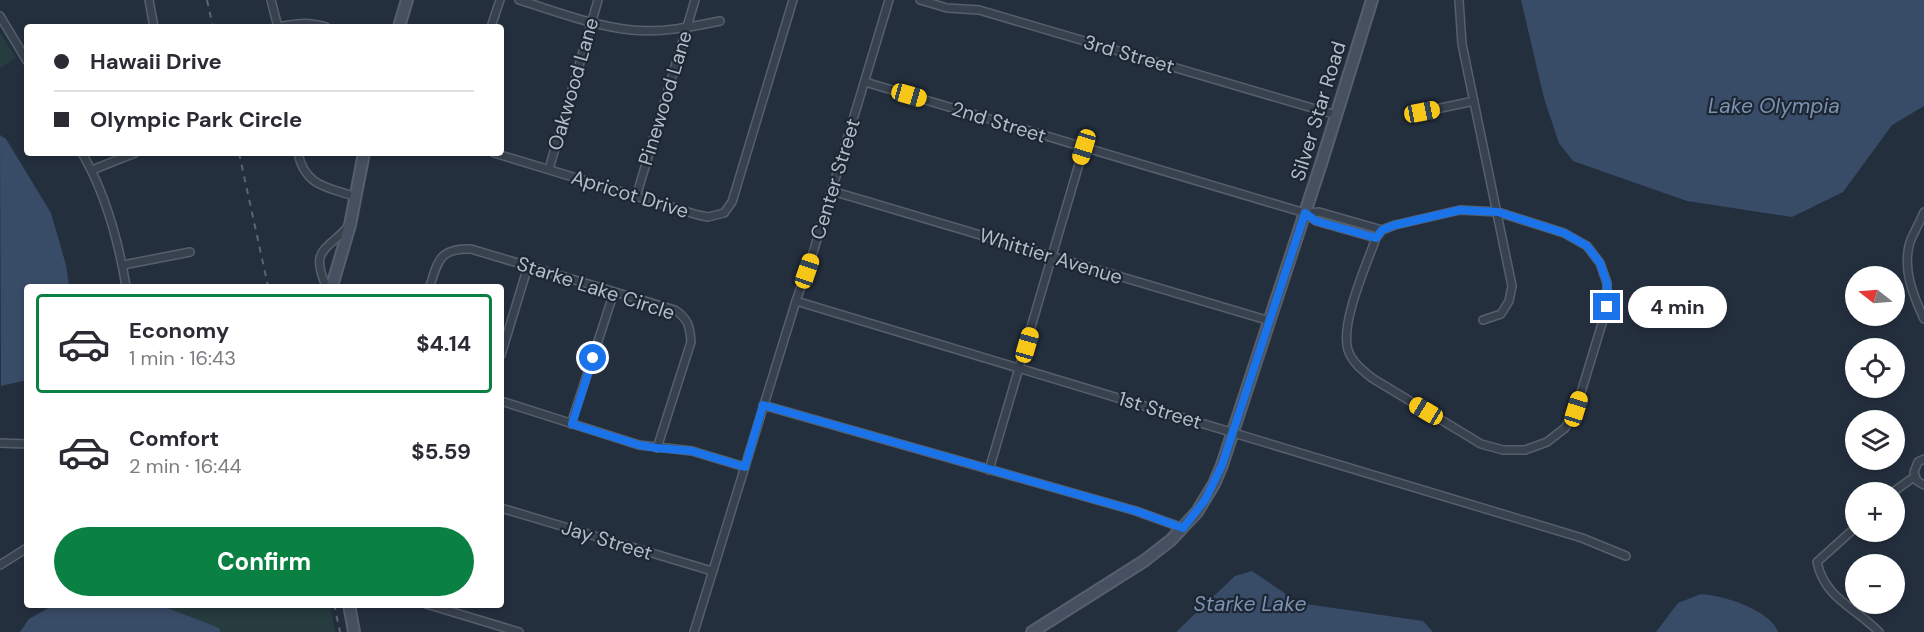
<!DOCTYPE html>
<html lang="en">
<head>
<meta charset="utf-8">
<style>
	body { margin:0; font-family:"DM Sans",sans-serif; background:#f2f2f3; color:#2b2b33; height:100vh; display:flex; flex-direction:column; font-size:22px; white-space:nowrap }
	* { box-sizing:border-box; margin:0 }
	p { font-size:20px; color:#7c7c81 }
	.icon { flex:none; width:33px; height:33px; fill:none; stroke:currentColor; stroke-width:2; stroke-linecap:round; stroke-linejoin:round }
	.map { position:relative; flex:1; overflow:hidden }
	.panel { position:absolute; left:24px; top:284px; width:480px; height:324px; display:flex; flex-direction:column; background:#fff; border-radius:6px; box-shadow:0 3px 9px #0003 }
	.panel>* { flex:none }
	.guide { position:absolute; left:24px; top:24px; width:480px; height:132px; border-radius:6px; box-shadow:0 3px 9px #0003; display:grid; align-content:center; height:132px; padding:0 30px; background:#fff }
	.needle { width:39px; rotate:287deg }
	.fabs { position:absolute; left:1845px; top:266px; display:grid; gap:12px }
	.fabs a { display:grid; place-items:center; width:60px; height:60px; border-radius:50%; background:#fff; box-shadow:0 3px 9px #0003; font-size:30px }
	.end { position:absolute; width:27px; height:27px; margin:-14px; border:8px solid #1a73e8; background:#fff; box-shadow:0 0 0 3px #fff }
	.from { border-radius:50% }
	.bubble { position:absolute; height:42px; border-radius:21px; background:#fff; box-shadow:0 3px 9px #0003; font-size:20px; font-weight:700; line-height:42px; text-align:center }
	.car { position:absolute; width:18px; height:36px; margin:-18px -9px; border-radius:8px; box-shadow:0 0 4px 2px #0007; background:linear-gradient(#f5c518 24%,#345 0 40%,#f5c518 0 76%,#345 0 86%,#f5c518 0) }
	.guide b { display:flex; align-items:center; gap:21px; height:57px; font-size:22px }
	.guide b+b { border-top:2px solid #e1e1e2 }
	.guide i { width:15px; height:15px; background:#2b2b33 }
	ul { padding:10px 0 0; list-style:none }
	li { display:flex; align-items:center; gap:18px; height:99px; margin:0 12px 9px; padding:0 18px; border:3px solid transparent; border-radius:6px }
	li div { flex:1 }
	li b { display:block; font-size:22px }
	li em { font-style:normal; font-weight:700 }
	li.active { border-color:#0b8043 }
	li>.icon { width:54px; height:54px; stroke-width:1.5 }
	.button { display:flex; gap:12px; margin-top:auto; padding:12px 30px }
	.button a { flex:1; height:69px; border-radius:36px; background:#0b8043; color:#fff; font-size:24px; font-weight:700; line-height:69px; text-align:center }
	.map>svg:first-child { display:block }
	.green { fill:#263c3f }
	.water { fill:#394c67 }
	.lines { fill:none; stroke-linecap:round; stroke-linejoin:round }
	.street-casing { stroke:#565f6c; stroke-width:10 }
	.secondary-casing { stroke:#565f6c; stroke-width:14 }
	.street { stroke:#38414e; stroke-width:7 }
	.secondary { stroke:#465061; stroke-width:10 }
	.rail { stroke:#5a6575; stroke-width:2; stroke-dasharray:6 6; stroke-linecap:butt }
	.route { stroke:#1a73e8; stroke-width:8 }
	.labels { text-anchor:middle; stroke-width:4.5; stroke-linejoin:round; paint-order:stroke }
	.street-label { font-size:20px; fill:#b4bcc9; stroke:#1d2633 }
	.water-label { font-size:21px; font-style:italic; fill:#7c92b1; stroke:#1d2633 }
</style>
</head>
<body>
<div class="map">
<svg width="1924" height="632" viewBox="0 0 1924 632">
	<rect width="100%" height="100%" fill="#242f3e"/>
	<g class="green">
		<path d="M0,33L16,58L0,68Z"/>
		<path d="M96,605H330L335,632H106Z"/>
	</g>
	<g class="water">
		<path d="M1521,0H1924V106L1892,125L1843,192L1792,217L1687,201L1573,161L1559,143L1544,98Z"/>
		<path d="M0,135L6,139L51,213L66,265L69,286H27V380L1,386Z"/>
		<path d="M1252,571L1299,603L1423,621L1433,632H1176L1235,576Z"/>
		<path d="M1701,594C1724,596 1769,609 1778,632H1656L1678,603Z"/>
		<path d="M55,604L160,605L219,628L221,632H20L29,619Z"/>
	</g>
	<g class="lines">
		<defs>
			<g id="street">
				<path d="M149,0L154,27"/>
				<path d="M271,0L278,27"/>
				<path d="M519,0C555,11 593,26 632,30C661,33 691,27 720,21"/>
				<path d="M920,0L947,8L979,10L1336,115"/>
				<path d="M1459,0L1462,44L1512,286L1509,301L1501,314L1483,320"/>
				<path d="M0,16L27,61"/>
				<path d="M278,27C296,23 309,22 326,27"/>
				<path d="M491,27L500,0"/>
				<path d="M865,82L1305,213L1316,221L1376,238"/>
				<path d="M1422,112L1474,101"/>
				<path d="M82,153C106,194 118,239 126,286"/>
				<path d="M298,153C305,187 328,187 356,197"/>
				<path d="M494,153L698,215L708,217L724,213L732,202L793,0"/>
				<path d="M549,169L598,0"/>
				<path d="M92,170L135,153"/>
				<path d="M832,191L1270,321"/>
				<path d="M636,197L695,0"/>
				<path d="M1460,210L1498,212L1564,233L1587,246L1600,263L1607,283V307L1576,409L1565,428L1547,442L1525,450H1503L1481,444L1372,378C1362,370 1352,362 1348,350C1340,323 1366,266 1376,238L1382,230L1395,225Z"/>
				<path d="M1924,212C1920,222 1914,232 1910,242C1902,269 1913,295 1924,319"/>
				<path d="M1305,213L1319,212L1382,230"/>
				<path d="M123,265L190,252"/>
				<path d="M326,286C310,249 326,251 348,227"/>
				<path d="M430,286C438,260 440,248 471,249L675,310C688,319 690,326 691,342L657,448"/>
				<path d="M796,301L1582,538L1626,556"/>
				<path d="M501,355L528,266"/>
				<path d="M501,401L639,445L692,451L745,467"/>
				<path d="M763,405L1136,511L1183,528"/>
				<path d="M571,424L614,292"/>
				<path d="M0,443L27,444"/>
				<path d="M1924,459L1918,462L1914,472L1917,481L1924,485"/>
				<path d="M989,470L1084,147"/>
				<path d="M1893,492L1914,477"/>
				<path d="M501,508L712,571"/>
				<path d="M1856,527L1817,562C1825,599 1855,607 1879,632"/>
				<path d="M0,565L27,548"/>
				<path d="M426,604L519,632"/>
				<path d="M694,632L796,301L812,256L889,0"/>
			</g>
			<g id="secondary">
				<path d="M399,27L407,0"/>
				<path d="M332,286L350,225L364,153"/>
				<path d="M349,604L354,632"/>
				<path d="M1032,632L1144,561L1171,540L1197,512L1214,484L1222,465L1321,164L1372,0"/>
			</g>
		</defs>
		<use href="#street" class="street-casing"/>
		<use href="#secondary" class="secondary-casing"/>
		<use href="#street" class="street"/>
		<use href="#secondary" class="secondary"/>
		<g class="rail">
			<path d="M207,0L213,27"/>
			<path d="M239,153L268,286"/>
			<path d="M334,604L340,632"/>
		</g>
	</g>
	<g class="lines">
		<path class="route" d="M593,358L572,424L639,445L657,448L692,451L745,467L763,405L1136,511L1183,528L1205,500L1222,465L1305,213L1316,221L1376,238L1382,230L1395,225L1460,210L1498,212L1564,233L1587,246L1600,263L1607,283V307"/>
	</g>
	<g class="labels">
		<g class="street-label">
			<text transform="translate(1129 54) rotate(16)" y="7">3rd Street</text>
			<text transform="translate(573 84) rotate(-74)" y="7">Oakwood Lane</text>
			<text transform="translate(665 98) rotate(-73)" y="7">Pinewood Lane</text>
			<text transform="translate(1318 111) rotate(-73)" y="7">Silver Star Road</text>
			<text transform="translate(999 122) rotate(17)" y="7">2nd Street</text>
			<text transform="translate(835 179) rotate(-73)" y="7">Center Street</text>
			<text transform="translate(630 194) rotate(17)" y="7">Apricot Drive</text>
			<text transform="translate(1051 256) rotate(17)" y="7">Whittier Avenue</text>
			<text transform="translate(596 288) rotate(18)" y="7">Starke Lake Circle</text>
			<text transform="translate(1160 410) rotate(17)" y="7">1st Street</text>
			<text transform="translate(607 540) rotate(17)" y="7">Jay Street</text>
		</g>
		<g class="water-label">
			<text x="1774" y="113">Lake Olympia</text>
			<text x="1250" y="611">Starke Lake</text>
		</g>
	</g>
</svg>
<div class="fabs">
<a><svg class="needle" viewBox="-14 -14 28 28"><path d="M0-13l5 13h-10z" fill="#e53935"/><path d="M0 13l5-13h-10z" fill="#7c7c81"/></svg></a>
<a><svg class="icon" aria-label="locate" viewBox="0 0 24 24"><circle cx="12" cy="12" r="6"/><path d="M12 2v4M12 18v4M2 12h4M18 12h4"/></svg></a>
<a><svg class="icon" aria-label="layers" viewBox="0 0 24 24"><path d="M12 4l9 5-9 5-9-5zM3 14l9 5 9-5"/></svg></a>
<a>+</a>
<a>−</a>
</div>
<i class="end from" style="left:593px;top:358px"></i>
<i class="end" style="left:1607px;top:307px"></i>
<div class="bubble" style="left:1628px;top:286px;width:99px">4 min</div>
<i class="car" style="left:909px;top:95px;rotate:106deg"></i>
<i class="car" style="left:1422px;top:112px;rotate:79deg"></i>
<i class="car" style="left:1084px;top:147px;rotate:197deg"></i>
<i class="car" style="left:807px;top:271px;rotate:19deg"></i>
<i class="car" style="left:1027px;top:345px;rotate:16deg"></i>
<i class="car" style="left:1576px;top:409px;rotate:17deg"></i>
<i class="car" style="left:1426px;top:411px;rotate:301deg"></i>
<div class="guide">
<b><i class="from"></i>Hawaii Drive</b>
<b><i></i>Olympic Park Circle</b>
</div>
<section class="panel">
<ul>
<li class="active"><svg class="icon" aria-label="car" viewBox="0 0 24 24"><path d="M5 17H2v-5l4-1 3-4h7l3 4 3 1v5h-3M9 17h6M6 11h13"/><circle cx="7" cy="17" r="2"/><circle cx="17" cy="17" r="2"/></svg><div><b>Economy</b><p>1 min · 16:43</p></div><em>$4.14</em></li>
<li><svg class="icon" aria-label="car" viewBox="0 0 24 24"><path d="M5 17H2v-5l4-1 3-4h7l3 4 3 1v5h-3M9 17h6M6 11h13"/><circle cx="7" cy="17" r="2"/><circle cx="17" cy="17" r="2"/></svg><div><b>Comfort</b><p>2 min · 16:44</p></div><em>$5.59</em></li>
</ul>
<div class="button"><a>Confirm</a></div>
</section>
</div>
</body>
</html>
